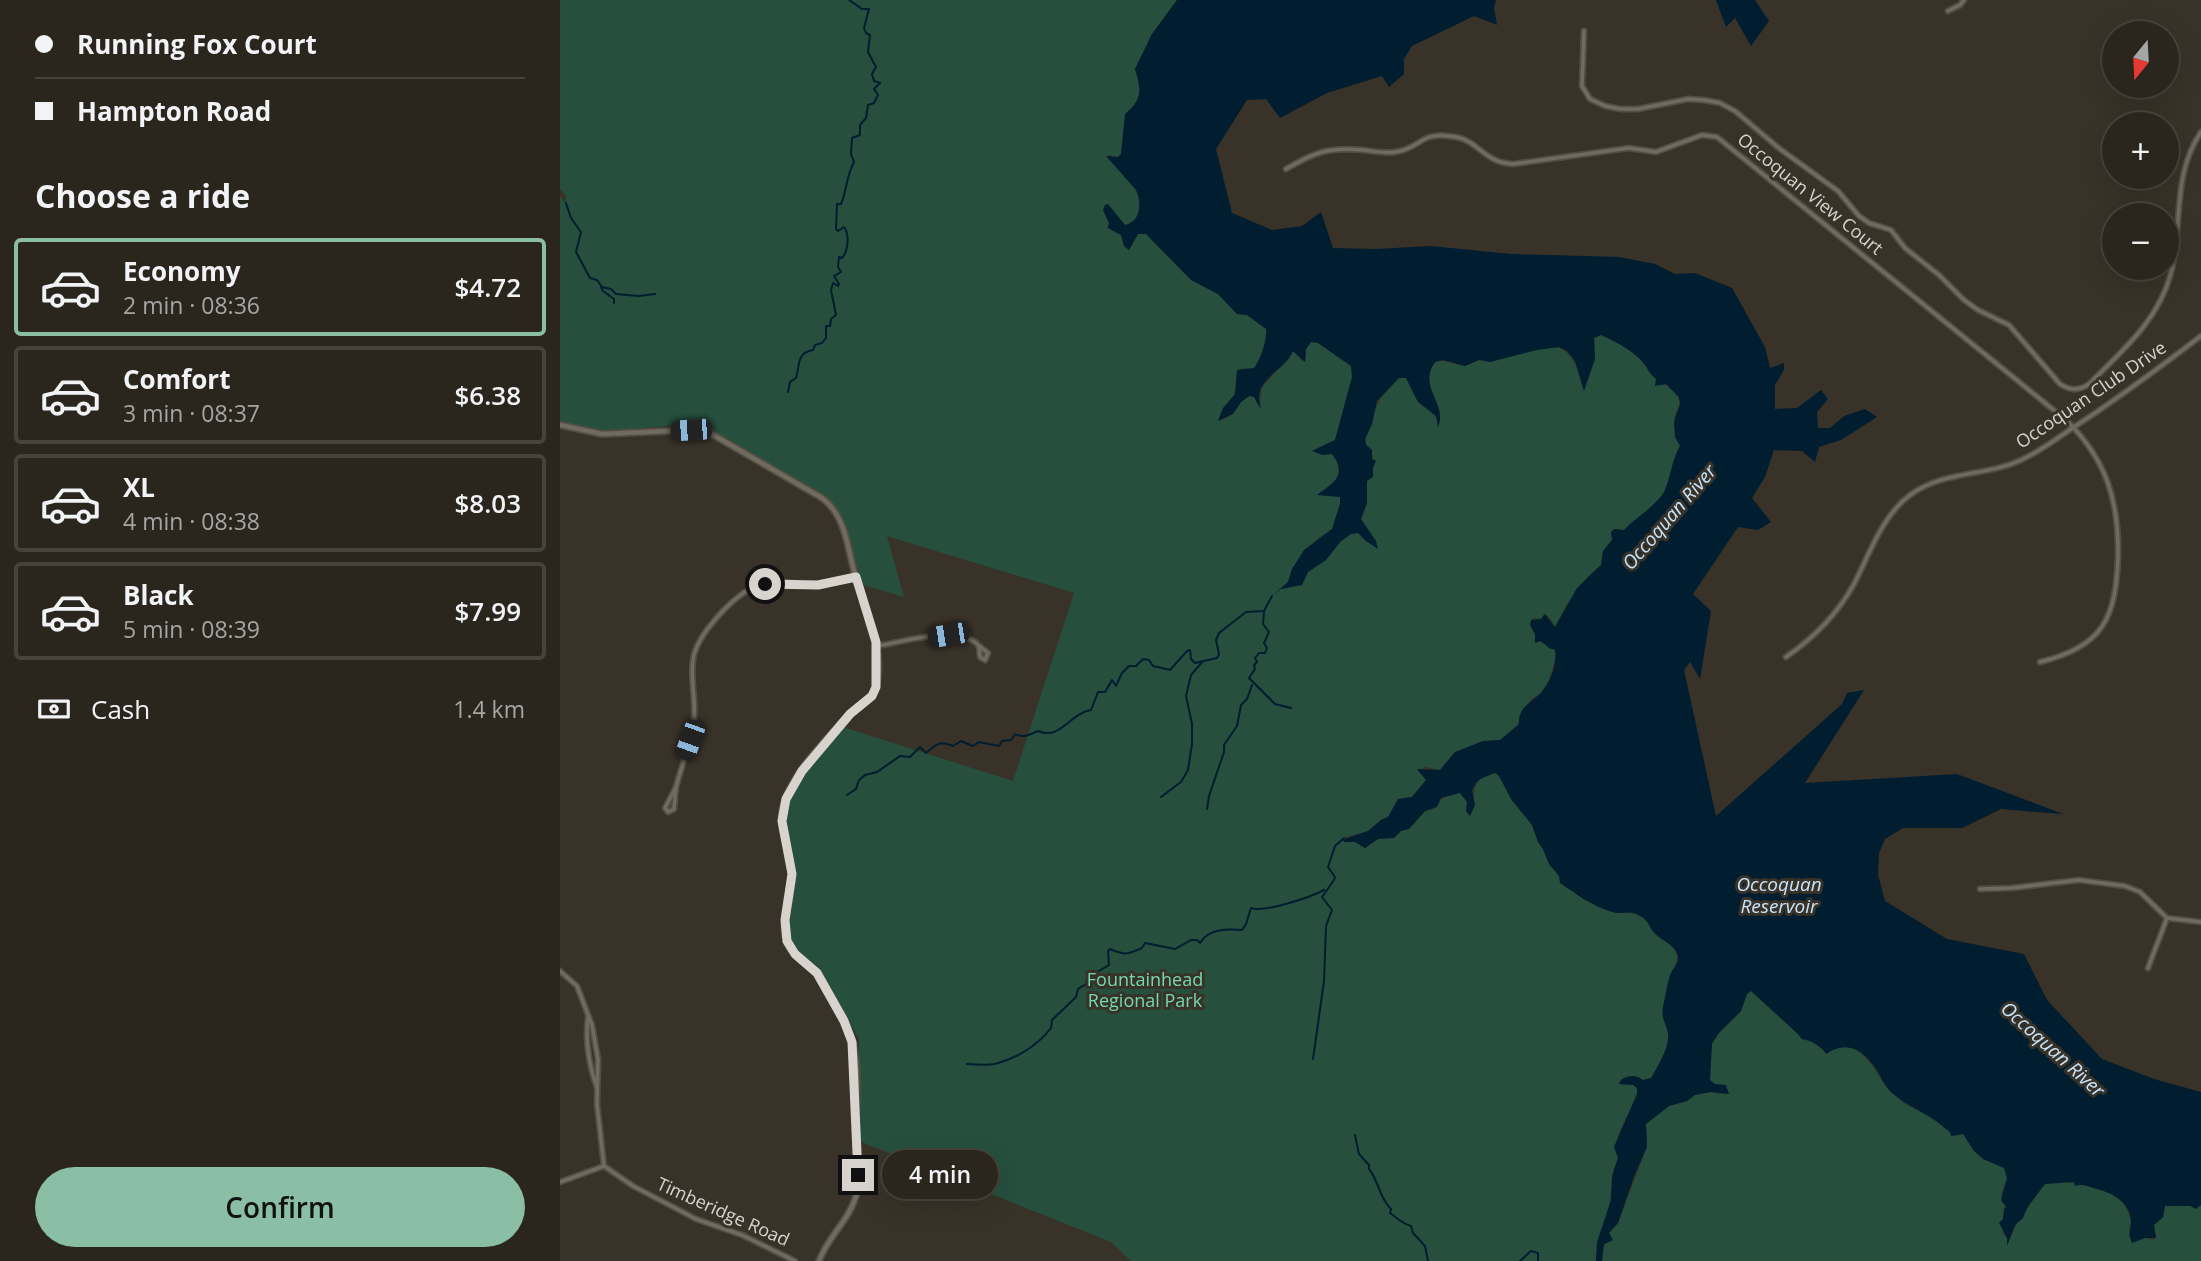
<!DOCTYPE html>
<html lang="en">
<head>
<meta charset="utf-8">
<style>
	body { margin:0; font-family:"Open Sans",sans-serif; background:#36322b; color:#f1f3f6; height:100vh; display:flex; flex-direction:column; font-size:26px; white-space:nowrap }
	* { box-sizing:border-box; margin:0 }
	p { font-size:23px; color:#a5a5a4 }
	.icon { flex:none; width:38px; height:38px; fill:none; stroke:currentColor; stroke-width:2; stroke-linecap:round; stroke-linejoin:round }
	.map { position:relative; flex:1; overflow:hidden }
	.drawer { display:flex; flex-direction:column; background:#2a261e; width:560px }
	.drawer>* { flex:none }
	.top-card { display:grid; align-content:center; height:154px; padding:0 35px; background:#2a261e }
	.needle { width:46px; rotate:198deg }
	.fabs { position:absolute; left:1542px; top:21px; display:grid; gap:14px }
	.fabs a { display:grid; place-items:center; width:77px; height:77px; border-radius:50%; background:#2a261e; box-shadow:0 7px 28px #0002,0 0 0 2px #46433c; font-size:35px }
	.end { position:absolute; width:32px; height:32px; margin:-16px; border:9px solid #d8d4cd; background:#111; box-shadow:0 0 0 4px #111 }
	.from { border-radius:50% }
	.bubble { position:absolute; height:49px; border-radius:24px; background:#2a261e; box-shadow:0 7px 28px #0002,0 0 0 2px #46433c; font-size:23px; font-weight:600; line-height:49px; text-align:center }
	.car { position:absolute; width:21px; height:42px; margin:-21px -10px; border-radius:9px; box-shadow:0 0 5px 2px #0007; background:linear-gradient(#222 24%,#8ab4d8 0 40%,#222 0 76%,#8ab4d8 0 86%,#222 0) }
	.top-card b { display:flex; align-items:center; gap:24px; height:66px; font-size:26px }
	.top-card b+b { border-top:2px solid #46433c }
	.top-card i { width:18px; height:18px; background:#f1f3f6 }
	ul { padding:0; list-style:none }
	li { display:flex; align-items:center; gap:21px; height:98px; margin:0 14px 10px; padding:0 21px; border:4px solid #46433c; border-radius:7px }
	li div { flex:1 }
	li b { display:block; font-size:26px }
	li em { font-style:normal; font-weight:600 }
	li.active { border-color:#8abfa5 }
	li>.icon { width:63px; height:63px; stroke-width:1.5 }
	h2 { padding:0 35px; font-size:32px; line-height:84px }
	.pay { display:flex; align-items:center; gap:18px; height:77px; padding:0 35px; font-size:26px }
	.pay p { margin-inline-start:auto }
	.cta { display:flex; gap:14px; margin-top:auto; padding:14px 35px }
	.cta a { flex:1; height:80px; border-radius:42px; background:#8abfa5; color:#111; font-size:28px; font-weight:600; line-height:80px; text-align:center }
	main { display:flex; flex:1; min-height:0 }
	.map>svg:first-child { display:block }
	.green { fill:#264f3e }
	.water { fill:#011e30 }
	.lines { fill:none; stroke-linecap:round; stroke-linejoin:round }
	.stream { stroke:#011e30; stroke-width:2 }
	.minor-casing { stroke:#534e45; stroke-width:7 }
	.tertiary-casing { stroke:#534e45; stroke-width:8 }
	.minor { stroke:#716a5e; stroke-width:3.5 }
	.tertiary { stroke:#716a5e; stroke-width:4.5 }
	.route { stroke:#d8d4cd; stroke-width:9 }
	.labels { text-anchor:middle; stroke-width:6; stroke-linejoin:round; paint-order:stroke }
	.street-label { font-size:18px; fill:#d8d4cd; stroke:#383228 }
	.park-label { font-size:18px; fill:#73d9ae; stroke:#383228 }
	.water-label { font-size:19px; font-style:italic; fill:#c6e5fc; stroke:#383228 }
</style>
</head>
<body>
<main>
<section class="drawer">
<div class="top-card">
<b><i class="from"></i>Running Fox Court</b>
<b><i></i>Hampton Road</b>
</div>
<h2>Choose a ride</h2>
<ul>
<li class="active"><svg class="icon" aria-label="car" viewBox="0 0 24 24"><path d="M5 17H2v-5l4-1 3-4h7l3 4 3 1v5h-3M9 17h6M6 11h13"/><circle cx="7" cy="17" r="2"/><circle cx="17" cy="17" r="2"/></svg><div><b>Economy</b><p>2 min · 08:36</p></div><em>$4.72</em></li>
<li><svg class="icon" aria-label="car" viewBox="0 0 24 24"><path d="M5 17H2v-5l4-1 3-4h7l3 4 3 1v5h-3M9 17h6M6 11h13"/><circle cx="7" cy="17" r="2"/><circle cx="17" cy="17" r="2"/></svg><div><b>Comfort</b><p>3 min · 08:37</p></div><em>$6.38</em></li>
<li><svg class="icon" aria-label="car" viewBox="0 0 24 24"><path d="M5 17H2v-5l4-1 3-4h7l3 4 3 1v5h-3M9 17h6M6 11h13"/><circle cx="7" cy="17" r="2"/><circle cx="17" cy="17" r="2"/></svg><div><b>XL</b><p>4 min · 08:38</p></div><em>$8.03</em></li>
<li><svg class="icon" aria-label="car" viewBox="0 0 24 24"><path d="M5 17H2v-5l4-1 3-4h7l3 4 3 1v5h-3M9 17h6M6 11h13"/><circle cx="7" cy="17" r="2"/><circle cx="17" cy="17" r="2"/></svg><div><b>Black</b><p>5 min · 08:39</p></div><em>$7.99</em></li>
</ul>
<div class="pay"><svg class="icon" aria-label="cash" viewBox="0 0 24 24"><path d="M3 7h18v10H3z"/><circle cx="12" cy="12" r="2"/></svg>Cash<p>1.4 km</p></div>
<div class="cta"><a>Confirm</a></div>
</section>
<div class="map">
<svg width="1641" height="1261" viewBox="0 0 1641 1261">
	<rect width="100%" height="100%" fill="#383228"/>
	<g class="green">
		<path d="M0,0H617L592,34L575,69C580,85 584,102 567,112L561,154L558,157L548,155L576,190C582,202 581,222 565,225L548,205L543,210L549,223L547,227L561,235L564,246L569,250L578,234H586L631,280L658,294L677,314L687,315L706,329C707,340 701,359 694,368L679,369C675,375 677,383 675,391C672,404 663,405 660,421L673,414L681,402L689,396L694,397L699,407L702,388L733,351L742,361L746,358V349L751,342L758,343L791,366L792,377L775,440L758,448L766,454H772C783,467 779,485 762,491L767,496L778,495L780,497V504L772,529L756,540L732,569L728,582L719,589L742,585L748,572L766,560L781,541L791,534L798,533L806,541L813,545L801,520L807,503V481L814,464L811,448L806,445C804,436 810,431 812,423C817,399 823,396 838,378H846L858,402L876,416L878,426C889,405 857,387 875,362C886,358 896,367 907,365C912,364 916,360 922,360C929,360 926,363 932,361C981,352 1008,323 1023,389L1035,359L1034,338L1041,335C1056,342 1076,351 1085,365C1089,371 1090,374 1096,379V382C1104,384 1105,384 1111,389C1128,407 1114,404 1114,424C1114,433 1116,438 1120,446C1112,460 1111,475 1105,490C1099,504 1075,518 1064,530L1054,529L1052,540L1043,551L1041,565L1028,576L1007,604L995,627L989,617L984,614L981,619L973,618L970,625L978,641L996,650V657L988,682L979,695L972,698L956,727L940,740L923,741L895,752L880,770L866,767L857,770L866,780L852,797L838,799L828,817L821,820L808,831L783,838L785,842H795L805,848L818,839L836,836L841,831L849,829L865,811L873,809C880,800 887,792 900,792L907,803L906,811L909,816C920,797 904,781 935,773L939,775L951,799L972,825L978,842L983,849L989,864L999,876L1000,881C1016,894 1031,905 1051,911C1062,915 1069,909 1081,917C1089,921 1090,928 1095,933C1102,940 1115,945 1117,956C1118,959 1105,997 1103,1007C1101,1018 1106,1022 1108,1033C1110,1048 1098,1066 1091,1078L1083,1080L1079,1077L1060,1080L1059,1084L1073,1085L1077,1088V1094C1072,1113 1049,1138 1058,1158C1051,1173 1052,1186 1050,1201C1047,1222 1036,1239 1036,1261H571L551,1242L299,1141V1039L259,968L227,941L236,872L225,811C237,776 261,754 283,727L453,781L514,593L327,536L344,597L303,585L283,520L272,502L145,428L120,425L47,431L0,422V197L5,203L6,196L0,189Z"/>
		<path d="M1191,991L1237,1033L1242,1039L1251,1041L1268,1054C1293,1025 1316,1073 1328,1089C1331,1093 1336,1096 1340,1100C1348,1107 1359,1110 1369,1116C1377,1121 1387,1129 1395,1136L1403,1134L1414,1151L1444,1168L1447,1178L1441,1194L1447,1206L1444,1209L1443,1233L1447,1238V1243C1452,1237 1453,1229 1457,1224C1466,1212 1472,1199 1481,1188C1491,1173 1546,1189 1558,1198C1566,1203 1568,1213 1571,1221L1569,1229L1577,1240L1585,1238L1594,1240L1596,1237L1594,1225L1603,1217L1605,1206L1641,1205V1261H1042C1040,1250 1042,1244 1052,1241L1049,1233L1058,1223L1087,1147L1086,1124L1109,1106L1127,1101L1135,1095L1151,1092L1167,1095L1149,1080L1152,1044L1158,1034L1181,1011L1187,994Z"/>
	</g>
	<g class="water">
		<path d="M617,0H936L934,8L937,25L914,16L852,46L844,59V74L829,87L822,76L767,93L720,118L706,99L687,100L656,149L672,213L712,230L742,226L761,212L773,248L816,249L871,246L951,254L1059,257L1095,264L1115,274L1135,273L1172,288L1205,347L1210,368L1224,363V370L1215,385V409L1237,408L1261,390L1268,399L1257,412L1258,428H1270L1284,416L1305,409L1317,417L1281,440L1259,447L1255,462L1242,451L1214,450L1205,477L1192,498L1211,522L1198,530L1178,527L1133,594L1151,611L1140,679L1130,662L1124,670L1156,816L1282,704L1287,693L1304,690L1245,783L1397,774L1503,814L1441,809L1402,828H1343L1325,839L1319,853L1318,875L1325,901L1387,939L1464,954L1487,1000L1542,1059L1594,1079L1641,1092V1205L1636,1209L1630,1206H1605L1603,1217L1594,1225L1596,1238H1585L1572,1243C1567,1232 1571,1232 1571,1222C1571,1203 1553,1193 1537,1189C1529,1187 1524,1183 1515,1186L1514,1182L1485,1184L1467,1208L1463,1218L1455,1225L1447,1246V1238L1439,1223L1443,1219L1444,1209L1446,1207L1441,1200L1447,1178L1444,1168L1423,1159L1414,1151L1403,1134L1391,1136L1390,1132C1383,1127 1376,1120 1368,1116C1355,1108 1342,1102 1331,1092C1324,1086 1321,1076 1316,1069C1303,1049 1286,1040 1266,1054C1263,1047 1250,1040 1242,1039L1237,1033L1191,991L1187,994L1181,1011L1158,1034L1152,1044L1150,1080L1155,1084L1166,1085L1169,1094L1151,1092L1135,1095L1127,1101L1109,1106L1086,1124L1087,1147L1075,1174L1058,1223L1049,1233L1053,1240L1044,1244L1042,1261H1036L1037,1242L1051,1200L1052,1176L1058,1158L1054,1147L1077,1094V1088L1073,1085L1059,1084L1062,1079C1070,1075 1076,1075 1083,1080L1091,1078C1098,1066 1110,1047 1108,1033C1106,1023 1101,1019 1103,1007C1105,999 1108,977 1112,971C1115,966 1119,963 1118,956C1115,943 1098,940 1092,930C1088,924 1088,921 1082,917C1070,909 1062,915 1052,912C1032,906 1016,894 1000,883L999,876L989,864L983,849L978,842L972,825L951,799L939,776L935,773L920,779L916,783L912,790L915,805L910,816L906,811L907,802L900,793L881,798L877,807L865,811L849,829L841,831L834,838L818,839L805,848L795,842H785L782,840L808,831L821,820L828,817L838,799L852,797L866,780L857,769L880,770L895,752L923,741L940,740L959,724C958,707 971,703 981,693C991,682 997,664 995,650L989,648L981,641L975,643V634L970,625L971,620L981,619L985,614L995,627L1017,588L1041,565L1043,551L1052,540L1051,532L1054,529L1064,530C1075,518 1099,504 1105,490C1111,475 1112,460 1120,446L1115,437L1114,422L1120,404L1119,397L1106,384L1095,386L1096,379C1090,374 1089,371 1085,365C1076,352 1055,341 1041,335L1034,338L1035,359L1024,391L1015,361L1007,351L999,347L977,350L930,362L919,360L905,366L883,360L875,362C857,387 888,404 878,427L876,416L858,402L846,378H839L817,401L812,424L805,439L806,445L812,450V459L816,461L813,468V477L807,481V503L801,519L816,541L818,549L806,541L798,533L791,534L781,541L766,560L748,572L742,585L721,589L712,596L728,582L732,569L744,550L772,529L780,504V497L757,495C772,483 789,476 772,454L763,455L752,451L775,440L792,377L791,366L758,343L751,342L746,349L745,362L733,351C727,367 705,375 700,391C698,396 700,404 701,409L694,397L689,396L681,402L673,414L658,421L663,408L675,394L677,370L694,368C701,359 707,340 706,329L687,315L677,314L658,294L631,280L586,234H578L569,250L564,246L561,235L548,228L549,223L543,210L545,205L548,204L565,225C581,222 582,202 576,190L546,156L558,157L561,154L565,114C582,99 582,91 575,69L592,34Z"/>
		<path d="M1156,0H1195L1209,21L1191,46L1175,18L1166,27Z"/>
	</g>
	<g class="lines">
		<g class="stream">
			<path d="M6,203L11,218L21,232L16,252L30,278L37,280L42,287L51,289L56,294L78,296L95,294"/>
			<path d="M41,287L43,291L54,299V303"/>
			<path d="M228,392L230,382L236,378C240,366 236,353 253,350L255,345L262,343L266,338V326H270L271,319L276,315L271,290L273,283L278,286L279,284L274,276L281,272L278,267L279,257L282,258C288,251 290,235 284,227L278,231L276,229L277,204H281C287,190 286,177 294,162L291,154L292,138L300,135V125L306,118L308,105L314,103L318,95L314,89L320,83L314,81L312,74L316,67L308,52L310,35L306,33L304,28L309,9H302L289,0"/>
			<path d="M704,612L703,624L709,632L704,643L707,648L705,653H699L695,658L697,662L694,665L695,669L689,678L715,704L731,708"/>
			<path d="M287,795L296,789L299,780L305,775L317,772L340,756L350,757L360,747L366,753C376,744 381,740 393,746L401,741L413,746L419,742L439,746L442,741L451,740L455,734C464,739 470,734 478,731C500,741 510,713 531,710L538,692H545L552,680L556,686L562,673L569,666H576L583,659L589,660L593,666L610,670L627,651L630,650L631,659L635,663L657,658L659,654L656,640L659,633L686,612L704,611L712,596"/>
			<path d="M601,797L621,782L628,770L632,744V724L626,696L631,675L643,661"/>
			<path d="M647,809L649,796L664,752V745L677,726L681,705L687,699L692,685"/>
			<path d="M753,1059L764,981L766,926L772,910L762,897L774,880L775,877L768,867L775,846L784,838"/>
			<path d="M407,1064C416,1064 427,1066 435,1064C456,1059 478,1045 491,1028L492,1020L516,997L518,989L526,984L529,977L549,965L548,951L550,949C564,955 567,955 582,948L585,943L615,949L631,940H637L640,943C649,928 667,929 682,930L686,924L691,908C704,913 751,897 764,890"/>
			<path d="M795,1135L799,1154L809,1165V1169C819,1181 819,1198 831,1209L830,1213C837,1218 843,1224 851,1226L853,1233L865,1246L868,1261"/>
			<path d="M960,1261L971,1251L978,1253V1261"/>
		</g>
		<defs>
			<g id="minor">
				<path d="M1388,11L1400,5L1404,0"/>
				<path d="M1024,31L1022,86L1030,99L1045,106L1060,109H1078L1128,99L1144,100L1160,103L1175,111L1220,149L1278,191L1299,216L1309,223L1331,230L1345,248L1379,275L1404,300L1418,310L1449,325L1500,384C1510,391 1519,391 1529,384C1562,351 1599,320 1611,273C1623,225 1612,174 1641,132"/>
				<path d="M726,169C755,152 768,147 803,150C813,151 824,154 835,152C863,148 859,130 896,137C919,141 924,163 953,164L1069,148L1096,152L1142,135L1157,137L1506,420C1547,460 1559,501 1558,557C1556,618 1543,647 1480,662"/>
				<path d="M317,646C343,642 401,624 419,646"/>
				<path d="M419,646L428,653L425,660L420,657Z"/>
				<path d="M1226,657C1255,637 1277,615 1294,584C1310,553 1322,516 1350,495C1384,470 1425,477 1461,460C1479,452 1495,440 1511,429C1556,400 1599,368 1641,336"/>
				<path d="M116,787C122,765 131,742 134,719C136,699 130,680 133,660C136,635 175,593 199,585C218,579 239,585 258,585C271,584 283,580 295,577"/>
				<path d="M116,787L114,809L108,812L105,808Z"/>
				<path d="M1420,889L1452,888L1519,880L1565,886L1580,892L1607,918L1641,922"/>
				<path d="M1588,968L1607,918"/>
				<path d="M0,971L17,986L32,1025L38,1059L37,1104L44,1166"/>
				<path d="M28,1018C25,1039 29,1067 37,1087"/>
				<path d="M0,1182L44,1166L73,1186L136,1219L182,1235L235,1261"/>
			</g>
			<path id="tertiary" d="M0,425L42,434L131,430L150,433L262,498C286,516 287,547 295,574C305,610 326,649 316,687C312,700 299,703 291,713C268,738 227,777 222,812C219,835 232,853 232,875C233,897 219,921 227,943C233,958 251,963 260,977C271,996 285,1017 291,1038C301,1067 295,1103 296,1133C296,1152 301,1173 297,1192C291,1219 268,1236 259,1261"/>
		</defs>
		<use href="#minor" class="minor-casing"/>
		<use href="#tertiary" class="tertiary-casing"/>
		<use href="#minor" class="minor"/>
		<use href="#tertiary" class="tertiary"/>
	</g>
	<g class="lines">
		<path class="route" d="M205,584L258,585L296,577L316,642V687L312,696L290,714L242,771L226,799L222,821L232,874L225,920L227,941L235,954L257,973L284,1021L292,1042L298,1175"/>
	</g>
	<g class="labels">
		<g class="street-label">
			<text transform="translate(1250 194) rotate(39)" y="6">Occoquan View Court</text>
			<text transform="translate(1531 395) rotate(-34)" y="6">Occoquan Club Drive</text>
			<text transform="translate(163 1212) rotate(24)" y="6">Timberidge Road</text>
		</g>
		<g class="park-label">
			<text x="585" y="986">Fountainhead<tspan x="585" dy="21">Regional Park</tspan></text>
		</g>
		<g class="water-label">
			<text transform="translate(1109 517) rotate(-49)" y="7">Occoquan River</text>
			<text x="1219" y="891">Occoquan<tspan x="1219" dy="22">Reservoir</tspan></text>
			<text transform="translate(1493 1049) rotate(42)" y="7">Occoquan River</text>
		</g>
	</g>
</svg>
<div class="fabs">
<a><svg class="needle" viewBox="-14 -14 28 28"><path d="M0-13l5 13h-10z" fill="#e53935"/><path d="M0 13l5-13h-10z" fill="#a5a5a4"/></svg></a>
<a>+</a>
<a>−</a>
</div>
<i class="end from" style="left:205px;top:584px"></i>
<i class="end" style="left:298px;top:1175px"></i>
<div class="bubble" style="left:322px;top:1150px;width:116px">4 min</div>
<i class="car" style="left:131px;top:430px;rotate:267deg"></i>
<i class="car" style="left:388px;top:635px;rotate:261deg"></i>
<i class="car" style="left:130px;top:740px;rotate:200deg"></i>
</div>
</main>
</body>
</html>
